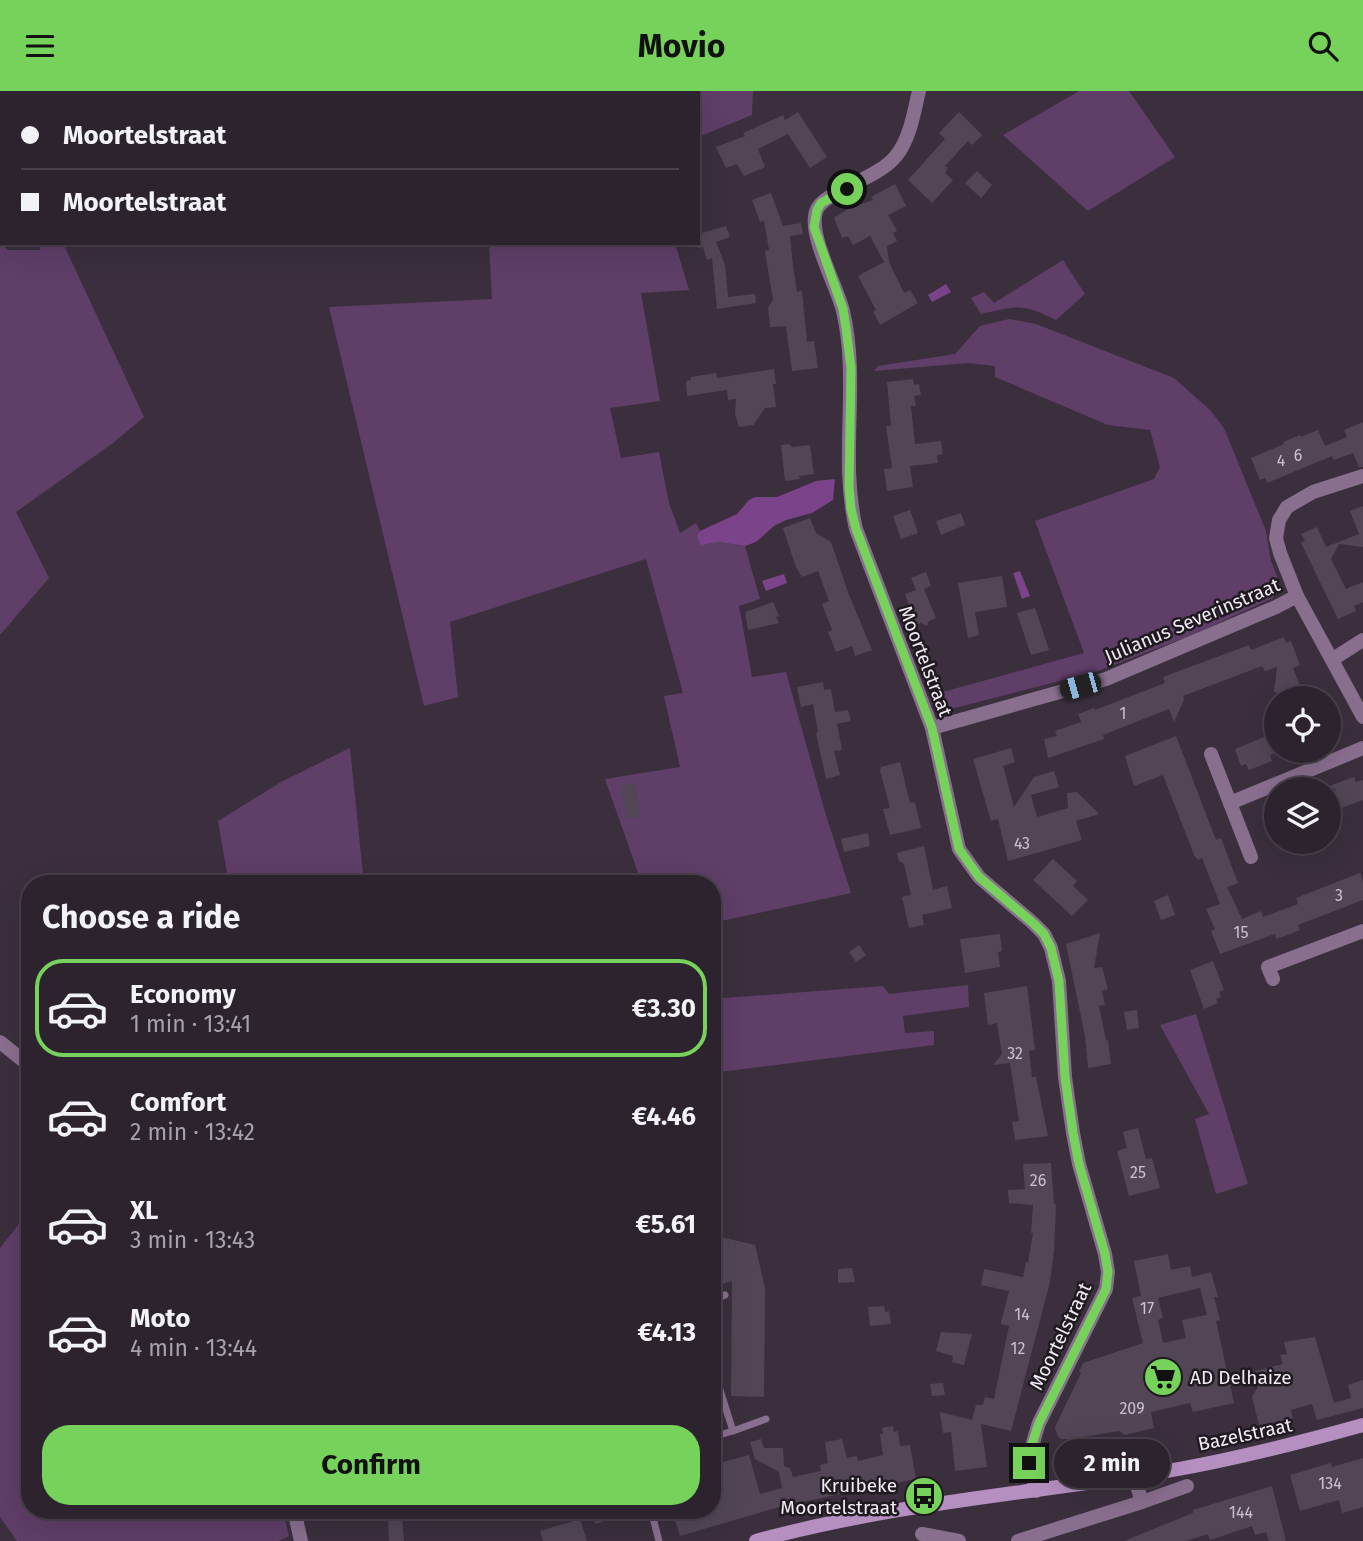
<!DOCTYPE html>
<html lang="en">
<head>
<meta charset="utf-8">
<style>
	body { margin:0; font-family:"Fira Sans",sans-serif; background:#382f3a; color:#f1f3f6; height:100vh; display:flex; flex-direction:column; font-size:26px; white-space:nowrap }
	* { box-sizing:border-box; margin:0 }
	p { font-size:23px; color:#a6a4aa }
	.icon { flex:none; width:38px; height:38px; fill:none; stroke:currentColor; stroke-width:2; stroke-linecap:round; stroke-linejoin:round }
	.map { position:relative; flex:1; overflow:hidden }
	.sheet { position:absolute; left:21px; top:784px; width:700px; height:644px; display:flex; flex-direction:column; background:#2c232e; border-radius:28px; box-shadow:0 7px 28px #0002,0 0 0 2px #48404a }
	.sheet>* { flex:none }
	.banner { position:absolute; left:0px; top:0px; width:700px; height:154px; box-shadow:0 7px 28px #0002,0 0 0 2px #48404a; display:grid; align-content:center; height:154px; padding:0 21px; background:#2c232e }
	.buttons { position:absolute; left:1264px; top:595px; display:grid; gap:14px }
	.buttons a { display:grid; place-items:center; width:77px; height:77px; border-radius:50%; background:#2c232e; box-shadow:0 7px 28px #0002,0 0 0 2px #48404a; font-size:35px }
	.end { position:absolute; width:32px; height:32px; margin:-16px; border:9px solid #76d25a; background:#111; box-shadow:0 0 0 4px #111 }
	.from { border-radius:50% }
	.bubble { position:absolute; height:49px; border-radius:24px; background:#2c232e; box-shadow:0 7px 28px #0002,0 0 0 2px #48404a; font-size:23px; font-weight:700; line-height:49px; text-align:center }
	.car { position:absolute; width:21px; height:42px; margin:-21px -10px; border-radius:9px; box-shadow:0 0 5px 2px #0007; background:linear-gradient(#222 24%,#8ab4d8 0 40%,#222 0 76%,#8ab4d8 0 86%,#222 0) }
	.banner b { display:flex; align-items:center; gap:24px; height:66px; font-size:26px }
	.banner b+b { border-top:2px solid #48404a }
	.banner i { width:18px; height:18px; background:#f1f3f6 }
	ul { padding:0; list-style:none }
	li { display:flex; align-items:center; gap:21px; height:98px; margin:0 14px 10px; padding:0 7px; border:4px solid transparent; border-radius:28px }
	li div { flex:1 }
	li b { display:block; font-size:26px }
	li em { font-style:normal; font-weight:700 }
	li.active { border-color:#76d25a }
	li>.icon { width:63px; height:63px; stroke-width:1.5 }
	h2 { padding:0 21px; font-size:32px; line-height:84px }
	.primary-button { display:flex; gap:14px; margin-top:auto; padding:14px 21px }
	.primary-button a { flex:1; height:80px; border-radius:28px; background:#76d25a; color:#111; font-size:28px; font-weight:700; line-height:80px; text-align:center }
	header { display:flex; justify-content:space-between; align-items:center; height:91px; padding:0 21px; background:#76d25a; color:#111; font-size:32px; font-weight:700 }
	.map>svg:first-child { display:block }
	.green { fill:#5f3e68 }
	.water { fill:#7b4389 }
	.building { fill:#524656; fill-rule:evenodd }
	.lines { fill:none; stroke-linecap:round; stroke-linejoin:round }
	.service { stroke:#886f8e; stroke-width:7 }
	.minor { stroke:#886f8e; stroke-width:14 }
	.secondary { stroke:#b68fc1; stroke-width:14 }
	.route { stroke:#76d25a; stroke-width:9 }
	.labels { text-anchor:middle; stroke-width:5; stroke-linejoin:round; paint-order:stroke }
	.number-label { font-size:16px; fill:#cbc2cd }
	.street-label { font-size:19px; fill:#f3ebf5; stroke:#1f1a20 }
	.poi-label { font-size:19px; fill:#f3ebf5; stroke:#1f1a20; text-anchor:start }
</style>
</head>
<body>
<header><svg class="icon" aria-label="menu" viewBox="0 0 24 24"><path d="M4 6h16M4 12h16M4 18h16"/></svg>Movio<svg class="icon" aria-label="search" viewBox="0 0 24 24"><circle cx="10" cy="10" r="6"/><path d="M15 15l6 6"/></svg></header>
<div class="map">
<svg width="1363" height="1450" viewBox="0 0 1363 1450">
	<rect width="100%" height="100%" fill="#3b2f3e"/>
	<g class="green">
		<rect x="109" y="0" width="184" height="2"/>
		<path d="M479,0H753L752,24L698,46V2Z"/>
		<path d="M1079,0H1129L1175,66L1088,120L1003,44Z"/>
		<path d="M0,152L8,159H40L39,152H63L144,326L113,352L16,421L49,487L0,544Z"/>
		<path d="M489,152H675L689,199L641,202L660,310L610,317L621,367L659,361L669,412L680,442L696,432L700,440L697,444L701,453L719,451L745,455L760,508L739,515L752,586L786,581L825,721L851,802L712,832V793H642L605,688L680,676L664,605L683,602L646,468L450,531L458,606L424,615L329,216L492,208Z"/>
		<path d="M1063,169L1085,203L1056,229C1021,212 1019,215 981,223L971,207L984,201L994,212Z"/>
		<path d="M1009,228L1036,233L1174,287L1210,319L1224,337L1266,440L1271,470L1278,488L1279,498L1273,507L1192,544L1098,580L943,620L934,618L928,605L1084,562L1035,430L1154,388L1160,376L1150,339L1108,334L995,286V275L968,272L874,280L878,275L955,263L980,235Z"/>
		<path d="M350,657L364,793H229L218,730L281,691Z"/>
		<path d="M968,894L969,916L903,925L905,942L934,940V954L712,982V908L883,895L889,903Z"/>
		<path d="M1196,923L1248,1093L1216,1103L1195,1028L1209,1023L1160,934Z"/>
		<path d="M30,1040V1115L21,1076Z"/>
		<path d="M30,1119V1419H283L289,1445L279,1450H17L0,1426V1157Z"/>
	</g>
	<g class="water">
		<path d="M946,193L951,201L932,211L928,204Z"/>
		<path d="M835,388L833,409L812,422L786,429L774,435L756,451L745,455L719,451L700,454L697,444L700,440L737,423L749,409L755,406H777L816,390Z"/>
		<path d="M1020,480L1030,505L1022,508L1013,482Z"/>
		<path d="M784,483L787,492L766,500L762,490Z"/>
	</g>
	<g class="building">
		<path d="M798,21L827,66L810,77L788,43L758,58L765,76L744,85L737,73L726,77L716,56L745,45L743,42L770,30L783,24L785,29Z"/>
		<path d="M959,21L982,44L972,54L968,50L945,75L948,77L945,82L953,89L932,112L908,89L945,48L939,42Z"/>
		<path d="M977,80L992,94L981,107L965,92Z"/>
		<path d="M895,93L906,115L888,124L897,140L893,142L897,150L887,155L889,171L904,202L910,199L918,212L880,234L873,220L876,219L858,185L884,171L870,145L853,154L848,145L842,147L834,127L848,118L873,109L871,106Z"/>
		<path d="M771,102L783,135L801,132L803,143L790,145L793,174L797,201L802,200L807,251L814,250L818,277L792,280L786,235L770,236L768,216L773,209L765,160L769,159L764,130L760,131L752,109Z"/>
		<path d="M726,135L730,146L716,151L725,174L728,206L755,203L756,212L717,218L712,167L707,169L703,156L698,157V143Z"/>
		<path d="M774,278L776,293H773L776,316L765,317L753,334L739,336L735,323L736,308L728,309L727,299L687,305L686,290L691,289V286L716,282L717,287Z"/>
		<path d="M913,288L914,294L919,293L921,304L914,305L916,315H911L915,353L941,350L943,363L937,364L938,372L910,375L913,396L887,400L884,378L892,377L886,335H891L887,291Z"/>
		<path d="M1363,331V376H1359L1353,362L1334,369L1332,365L1267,392L1265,387L1260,389L1251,367L1284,353L1283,351L1300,344L1301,346L1318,339L1325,355L1347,346L1344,339Z"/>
		<path d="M789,353L792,356L810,354L814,383L799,385L800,388L785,390L781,354Z"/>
		<path d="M1363,415V456L1339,453L1331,468L1346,498L1363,491V511L1354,515L1356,520L1338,528L1301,452L1305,450L1301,443L1317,436L1326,456L1359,443L1350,420Z"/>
		<path d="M910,419L918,442L901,448L893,425Z"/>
		<path d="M961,422L965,434L941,444L936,430Z"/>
		<path d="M810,427L816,442L831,451L849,504L872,559L855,565L852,555L836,561L828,541L832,539L822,513L829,510L818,480L802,486L796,476L783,437Z"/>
		<path d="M926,481L931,495L924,498L936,527L929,530L927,535L921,532L916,534L905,503L916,499L911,487Z"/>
		<path d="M1002,485L1007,516L975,521L979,544L968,547L958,492Z"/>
		<path d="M773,511L779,525L776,526L779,532L748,539L745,521Z"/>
		<path d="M1035,517L1049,559L1031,564L1017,522Z"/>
		<path d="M1284,546L1286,552L1291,550L1300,574L1293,577L1304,605L1274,601L1277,576L1265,580L1262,575L1183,605L1184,609L1174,631L1169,618L1103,644L1104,648L1048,667L1044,648L1057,645L1055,640L1081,631L1078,623L1094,617L1095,619L1165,592L1163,586L1249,554L1251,559Z"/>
		<path d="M823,591L824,599L831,598L835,621L848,619L851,630L837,633L842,659L834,660L840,684L826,688L816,642L818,641L813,613L801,616L797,596Z"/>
		<path d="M1329,606L1341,637L1328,642V606Z"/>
		<path d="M1276,641V662L1270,664L1272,670L1249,679L1246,673L1241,675L1235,658Z"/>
		<path d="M1176,645L1216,749L1221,747L1238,792L1227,796L1242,828L1261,820L1263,826L1298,813L1296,807L1360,782L1363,790V809L1298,834L1300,839L1288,844L1276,848L1275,843L1220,863L1211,840L1215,838L1206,818L1220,813L1202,767L1198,769L1194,764L1163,684L1134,695L1125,665Z"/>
		<path d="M1011,657L1015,671L1003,675L1014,716L1034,686L1054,680L1059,696L1031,704L1037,726L1068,717L1067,702L1077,701L1099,723L1076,730L1082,749L1008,770L998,728L991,730L973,668Z"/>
		<path d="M900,671L910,712L915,711L921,737L890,744L883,718L890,717L880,680L881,676Z"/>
		<path d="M1354,686L1356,691L1363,689V709L1328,722V702L1337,698L1324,697Z"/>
		<path d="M635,692L641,725L627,728L620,695Z"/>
		<path d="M868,742L870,755L844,761L841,748Z"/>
		<path d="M924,755L933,799L947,795L952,817L922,824L924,834L909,837L902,806L911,804L904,773L899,770L897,762Z"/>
		<path d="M1053,768L1077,790L1073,795L1088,809L1072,825L1033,789Z"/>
		<path d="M1168,804L1175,824L1161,829L1154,810Z"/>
		<path d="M1100,842L1094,877L1102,876L1108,898L1102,900L1105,914L1099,915L1106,949H1108L1111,973L1088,977L1085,945L1066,853Z"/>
		<path d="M1000,843L1002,860L998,861L1000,876L965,882L960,848Z"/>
		<path d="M859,854L866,864L856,871L849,861Z"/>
		<path d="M1213,870L1224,899L1219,901L1221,906L1216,908L1218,912L1204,918L1190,879Z"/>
		<path d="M1027,895L1035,959L1029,960L1032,986H1036L1048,1045L1015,1049L1012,1031L1019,1030L1010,972L993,974L1002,963L997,932L988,934L984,902Z"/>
		<path d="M1137,919L1139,937L1127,939L1124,921Z"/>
		<path d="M1138,1037L1146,1068L1152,1067L1160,1097L1129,1105L1117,1060L1127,1057L1123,1041Z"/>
		<path d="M1051,1072L1054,1113H1056L1054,1160L1050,1191L1011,1340L981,1333L987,1376L955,1380L951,1341L943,1342L940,1321L972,1329L976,1314H983L985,1306L994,1308L1009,1235L1001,1233V1231L1009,1200L981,1194L984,1178L1023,1186L1026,1171L1028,1172L1033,1142H1031L1033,1114L1009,1112L1008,1099L1025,1098L1023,1073Z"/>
		<path d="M712,1144L755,1154L765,1197L764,1306L731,1305L732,1190L712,1196Z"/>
		<path d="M1168,1163L1171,1179L1190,1175L1192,1186L1211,1181L1218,1206H1214L1220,1229L1216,1230L1234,1312L1193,1321L1190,1312L1151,1321L1154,1337L1125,1344L1119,1340L1071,1348H1061L1057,1344L1055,1336L1081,1282L1079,1281L1083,1272L1143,1252L1132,1207L1141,1205L1134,1170ZM1200,1197L1207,1224L1182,1229L1186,1247L1163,1252L1158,1229L1163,1227L1158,1207Z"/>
		<path d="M852,1177L855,1191L838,1192V1178Z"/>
		<path d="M884,1215L885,1221L889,1220L891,1233L870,1235L868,1216Z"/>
		<path d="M941,1241L972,1243L964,1274L952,1271L953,1265L936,1260Z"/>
		<path d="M1315,1246L1334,1312L1351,1307L1348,1294L1363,1289V1317L1317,1329L1312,1313L1291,1319L1293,1328L1259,1334L1252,1306L1258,1296L1255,1280L1283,1273L1280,1264L1287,1263L1284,1251Z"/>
		<path d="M943,1292L945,1304L932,1305L930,1293Z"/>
		<path d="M893,1335L894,1341L898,1340L900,1355L910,1354L916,1388L786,1414L680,1445L672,1419H712V1374L749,1364L760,1403L782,1397L779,1381L755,1368L750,1351L761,1348L764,1357H783L784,1375L790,1377L793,1386L821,1380L820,1374L828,1372L825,1351L842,1348L847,1367L857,1365L858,1370L883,1364L880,1343H883L882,1337Z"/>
		<path d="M1363,1367V1416L1342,1422L1339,1409L1300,1420L1290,1384L1331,1372L1332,1376Z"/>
		<path d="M1272,1395L1286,1450H1269L1266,1441L1255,1444L1252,1435L1210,1449L1208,1443L1186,1450H1124L1193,1422V1419Z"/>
		<path d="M593,1419H604L607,1429L595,1433Z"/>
		<path d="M402,1428L404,1450H389L388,1429Z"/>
		<path d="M580,1428L587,1450H543L540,1440Z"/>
	</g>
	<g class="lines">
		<g class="service">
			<path d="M712,1210L725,1204"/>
			<path d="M712,1235L714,1280L733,1340L712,1346"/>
			<path d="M733,1340L766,1328"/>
			<path d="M651,1419L659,1450"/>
		</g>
		<g class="minor">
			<path d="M919,0C914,21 910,48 896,65C878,88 827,99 817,118C806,141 837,194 843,220C860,292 839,366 856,438L932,637L959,758L979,786L1033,832L1044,843L1051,857L1059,890L1065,986L1073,1042L1079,1073L1105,1163L1108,1181L1106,1198L1039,1332C1029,1362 1028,1369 1036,1400"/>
			<path d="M1363,385L1313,401L1287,416L1279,429L1276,447L1280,462L1297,505L1363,626"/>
			<path d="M1333,568L1363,549"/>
			<path d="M932,637L1106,588L1276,516L1297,505"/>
			<path d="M1211,663L1251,766"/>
			<path d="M1230,712L1363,657"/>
			<path d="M1273,888L1268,876L1363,840"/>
			<path d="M0,951L30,975"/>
			<path d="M1142,1411L1187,1395"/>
			<path d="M294,1419L301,1450"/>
			<path d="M922,1443L959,1450"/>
			<path d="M1018,1450L1142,1411L1134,1385"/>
		</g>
		<path class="secondary" d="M756,1450C886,1414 1022,1403 1155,1382C1225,1371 1295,1353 1363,1334"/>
	</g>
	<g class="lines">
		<path class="route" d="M847,98L821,112L817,119L814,136L843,218L846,237L851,277L849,396L851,418L856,438L932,637L959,758L979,786L1033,832L1044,843L1051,857L1059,890L1065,986L1073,1042L1079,1073L1105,1163L1108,1181L1106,1198L1039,1332L1032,1353L1029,1372"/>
	</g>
	<defs>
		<symbol id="supermarket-disc" viewBox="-11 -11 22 22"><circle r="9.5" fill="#76d25a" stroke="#1f1a20"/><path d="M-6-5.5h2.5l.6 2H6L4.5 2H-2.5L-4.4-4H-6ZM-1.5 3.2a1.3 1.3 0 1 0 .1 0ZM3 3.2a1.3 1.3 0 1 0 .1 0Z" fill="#111"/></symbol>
		<symbol id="bus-disc" viewBox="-11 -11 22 22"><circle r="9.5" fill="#76d25a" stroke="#1f1a20"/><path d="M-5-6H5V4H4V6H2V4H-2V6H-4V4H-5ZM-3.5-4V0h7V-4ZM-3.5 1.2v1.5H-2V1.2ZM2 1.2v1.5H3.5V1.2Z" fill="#111"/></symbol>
	</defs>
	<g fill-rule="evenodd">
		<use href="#supermarket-disc" x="1141" y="1264" width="44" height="44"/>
		<use href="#bus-disc" x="902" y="1383" width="44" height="44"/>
	</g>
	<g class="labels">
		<g class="number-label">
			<text x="1298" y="370">6</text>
			<text x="1281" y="375">4</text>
			<text x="1123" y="628">1</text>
			<text x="1022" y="758">43</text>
			<text x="1339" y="810">3</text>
			<text x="1241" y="847">15</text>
			<text x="1015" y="968">32</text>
			<text x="1138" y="1087">25</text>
			<text x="1038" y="1095">26</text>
			<text x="1147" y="1223">17</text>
			<text x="1022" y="1229">14</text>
			<text x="1018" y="1263">12</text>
			<text x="1132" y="1323">209</text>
			<text x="1330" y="1398">134</text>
			<text x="1241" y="1427">144</text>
		</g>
		<g class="street-label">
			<text transform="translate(1192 529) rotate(-23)" y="7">Julianus Severinstraat</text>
			<text transform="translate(926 570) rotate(69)" y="7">Moortelstraat</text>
			<text transform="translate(1060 1245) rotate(-64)" y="7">Moortelstraat</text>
			<text transform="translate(1245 1343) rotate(-12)" y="7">Bazelstraat</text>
		</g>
		<g class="poi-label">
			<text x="1190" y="1293">AD Delhaize</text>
			<text x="897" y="1401" text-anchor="end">Kruibeke<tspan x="897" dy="22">Moortelstraat</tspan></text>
		</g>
	</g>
</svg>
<div class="buttons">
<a><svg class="icon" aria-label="locate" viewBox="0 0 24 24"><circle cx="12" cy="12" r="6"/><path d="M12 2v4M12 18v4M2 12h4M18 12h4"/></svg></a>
<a><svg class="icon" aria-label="layers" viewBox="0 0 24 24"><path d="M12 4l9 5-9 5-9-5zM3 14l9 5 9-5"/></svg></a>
</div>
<i class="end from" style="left:847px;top:98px"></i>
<i class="end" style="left:1029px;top:1372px"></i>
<div class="bubble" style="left:1054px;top:1348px;width:116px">2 min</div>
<i class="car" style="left:1080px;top:595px;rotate:254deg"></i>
<div class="banner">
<b><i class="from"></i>Moortelstraat</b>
<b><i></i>Moortelstraat</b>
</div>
<section class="sheet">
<h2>Choose a ride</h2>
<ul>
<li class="active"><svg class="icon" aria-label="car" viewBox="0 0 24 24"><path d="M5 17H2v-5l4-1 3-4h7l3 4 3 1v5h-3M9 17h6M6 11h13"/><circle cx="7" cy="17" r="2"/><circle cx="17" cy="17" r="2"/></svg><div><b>Economy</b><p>1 min · 13:41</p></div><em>€3.30</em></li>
<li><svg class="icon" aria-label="car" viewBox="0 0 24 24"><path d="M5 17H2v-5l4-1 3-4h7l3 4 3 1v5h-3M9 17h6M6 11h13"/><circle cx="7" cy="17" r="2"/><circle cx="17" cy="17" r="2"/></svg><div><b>Comfort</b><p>2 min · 13:42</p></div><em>€4.46</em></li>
<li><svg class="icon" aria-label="car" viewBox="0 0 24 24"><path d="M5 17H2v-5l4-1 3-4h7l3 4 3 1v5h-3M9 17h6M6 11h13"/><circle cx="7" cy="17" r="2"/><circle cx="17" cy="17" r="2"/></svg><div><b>XL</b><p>3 min · 13:43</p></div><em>€5.61</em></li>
<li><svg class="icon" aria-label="car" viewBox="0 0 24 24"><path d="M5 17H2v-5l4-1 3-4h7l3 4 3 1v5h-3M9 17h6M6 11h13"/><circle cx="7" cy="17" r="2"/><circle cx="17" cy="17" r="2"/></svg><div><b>Moto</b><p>4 min · 13:44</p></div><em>€4.13</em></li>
</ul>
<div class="primary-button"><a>Confirm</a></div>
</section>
</div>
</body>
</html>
